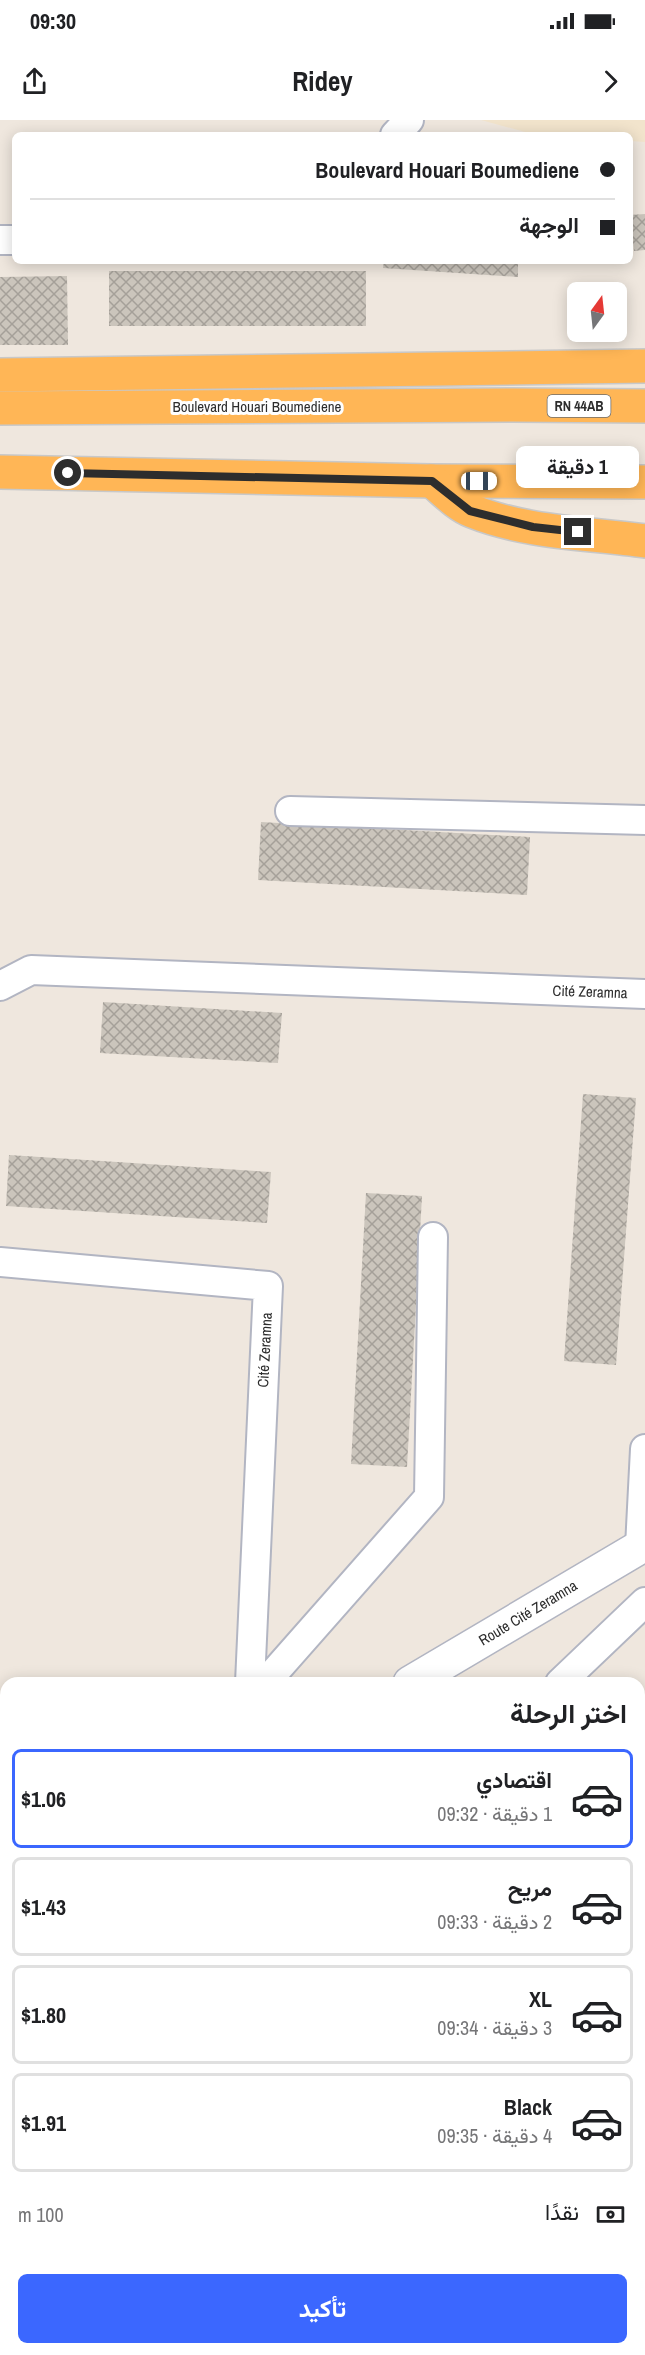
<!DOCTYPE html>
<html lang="ar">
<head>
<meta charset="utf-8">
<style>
	body { margin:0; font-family:"Archivo Narrow",Vazirmatn,sans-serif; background:#f2f2f2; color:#202124; direction:rtl; height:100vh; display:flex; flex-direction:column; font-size:22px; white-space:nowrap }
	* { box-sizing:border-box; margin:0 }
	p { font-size:20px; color:#757577 }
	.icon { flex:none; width:33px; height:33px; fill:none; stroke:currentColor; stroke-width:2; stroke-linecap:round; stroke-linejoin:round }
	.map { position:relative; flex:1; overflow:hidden; direction:ltr }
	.drawer { position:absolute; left:0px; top:1557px; width:645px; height:678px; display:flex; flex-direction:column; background:#fff; border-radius:18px 18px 0 0; box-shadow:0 3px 15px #0003; direction:rtl }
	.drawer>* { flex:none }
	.guide { position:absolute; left:12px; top:12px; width:621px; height:132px; border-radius:9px; box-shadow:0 3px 15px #0003; direction:rtl; display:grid; align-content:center; height:132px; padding:0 18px; background:#fff }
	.needle { width:39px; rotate:15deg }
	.buttons { position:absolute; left:567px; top:162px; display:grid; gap:12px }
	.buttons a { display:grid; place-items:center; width:60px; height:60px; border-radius:9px; background:#fff; box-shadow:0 3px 15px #0003; font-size:30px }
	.end { position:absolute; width:27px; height:27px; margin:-14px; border:8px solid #2d2d2d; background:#fff; box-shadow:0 0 0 3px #fff }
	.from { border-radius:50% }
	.bubble { position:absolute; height:42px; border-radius:9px; background:#fff; box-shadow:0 3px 15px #0003; font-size:20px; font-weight:700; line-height:42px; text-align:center; direction:rtl }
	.car { position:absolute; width:18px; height:36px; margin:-18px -9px; border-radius:8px; box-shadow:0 0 4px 2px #0007; background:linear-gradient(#fff 24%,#345 0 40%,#fff 0 76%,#345 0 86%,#fff 0) }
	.guide b { display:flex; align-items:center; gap:21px; height:57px; font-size:22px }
	.guide b+b { border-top:2px solid #e0e0e0 }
	.guide i { width:15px; height:15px; background:#202124 }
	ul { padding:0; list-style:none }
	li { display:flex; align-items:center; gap:18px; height:99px; margin:0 12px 9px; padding:0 6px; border:3px solid #e0e0e0; border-radius:9px }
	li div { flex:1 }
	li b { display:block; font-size:22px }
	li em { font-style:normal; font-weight:700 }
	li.current { border-color:#3b67ff }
	li>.icon { width:54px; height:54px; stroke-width:1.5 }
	h2 { padding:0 18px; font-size:27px; line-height:72px }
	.pay { display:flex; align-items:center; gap:15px; height:66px; padding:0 18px; font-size:22px }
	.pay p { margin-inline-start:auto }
	.cta { display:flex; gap:12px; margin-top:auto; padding:12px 18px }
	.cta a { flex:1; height:69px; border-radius:9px; background:#3b67ff; color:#fff; font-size:24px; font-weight:700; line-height:69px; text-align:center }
	.status { display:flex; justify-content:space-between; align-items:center; height:42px; padding:0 30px; background:#fff; direction:ltr }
	.status svg { height:16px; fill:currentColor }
	header { display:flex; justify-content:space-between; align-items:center; height:78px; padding:0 18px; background:#fff; font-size:27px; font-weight:700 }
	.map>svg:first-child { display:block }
	.education { fill:#f2e4cc }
	.building { fill:url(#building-cross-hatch) }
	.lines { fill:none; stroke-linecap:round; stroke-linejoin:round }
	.minor-casing { stroke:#b2b5c2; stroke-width:32 }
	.tertiary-casing { stroke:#b2b5c2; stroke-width:36 }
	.trunk-casing { stroke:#c8c8c8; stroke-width:36 }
	.path { stroke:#c8c8c8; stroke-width:4; stroke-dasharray:4.5 3; stroke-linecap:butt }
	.minor { stroke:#fff; stroke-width:28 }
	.tertiary { stroke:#fff; stroke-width:33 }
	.trunk { stroke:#ffb656; stroke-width:33 }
	.route { stroke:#2d2d2d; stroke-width:8 }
	.labels { text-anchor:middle; stroke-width:6; stroke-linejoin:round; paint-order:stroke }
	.shield { fill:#fff; stroke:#6c6c6c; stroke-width:1.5 }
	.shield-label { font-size:14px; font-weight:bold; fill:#2d2d2d }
	.street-label { font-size:15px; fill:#2d2d2d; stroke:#fff }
</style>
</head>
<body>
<div class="status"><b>09:30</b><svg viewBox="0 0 49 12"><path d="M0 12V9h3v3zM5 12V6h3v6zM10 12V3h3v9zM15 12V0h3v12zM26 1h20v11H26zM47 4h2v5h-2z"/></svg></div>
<header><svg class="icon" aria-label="forward" viewBox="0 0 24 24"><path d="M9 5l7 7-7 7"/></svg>Ridey<svg class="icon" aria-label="share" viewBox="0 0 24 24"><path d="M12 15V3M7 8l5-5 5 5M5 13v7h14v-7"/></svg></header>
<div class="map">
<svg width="645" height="2235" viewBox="0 0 645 2235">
	<defs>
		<pattern id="building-cross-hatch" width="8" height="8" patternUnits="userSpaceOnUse" patternTransform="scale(1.5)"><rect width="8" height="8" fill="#cbc5bc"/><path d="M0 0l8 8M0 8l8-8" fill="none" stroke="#a5a099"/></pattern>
	</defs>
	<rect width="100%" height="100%" fill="#efe7de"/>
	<path class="education" d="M481,0H645V22L630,21V15H536Z"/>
	<g class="building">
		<path d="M645,94V130L634,131L630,95Z"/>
		<path d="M384,141H518V157L383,148Z"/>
		<rect x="109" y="151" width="257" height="55"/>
		<path d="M67,156L68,225H0V157Z"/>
		<path d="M261,702L530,717L527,775L258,760Z"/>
		<path d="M103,882L282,893L278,943L100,933Z"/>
		<path d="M583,974L636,978L616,1245L564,1241Z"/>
		<path d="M9,1035L271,1052L267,1103L6,1086Z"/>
		<path d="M366,1073L422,1076L407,1347L351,1344Z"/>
		<path d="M6,1780V1840L0,1842V1783Z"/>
		<path d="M6,2037V2097L0,2099V2039Z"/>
	</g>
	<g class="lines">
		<defs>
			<g id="minor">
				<path d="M395,15L409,0"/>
				<path d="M0,120H15"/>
				<path d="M290,691L645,700"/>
				<path d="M0,866L31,850L645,874"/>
				<path d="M0,1142L268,1166L250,1563"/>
				<path d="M640,1427L645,1329"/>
				<path d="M265,1563L429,1377L433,1117"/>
				<path d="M560,1563L645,1482"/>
				<path d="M0,1873L6,1870"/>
				<path d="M639,2029L645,2025"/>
				<path d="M0,2135L6,2132"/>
				<path d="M353,2235L361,2229"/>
			</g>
			<g id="tertiary">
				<path d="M410,1563L645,1424"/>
				<path d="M0,1654L6,1655"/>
			</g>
			<g id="trunk">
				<path d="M0,255L645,246"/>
				<path d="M0,288L513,285L645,286"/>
				<path d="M0,352L432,361L645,362"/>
				<path d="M432,361C444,371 457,385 472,391C526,413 589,413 645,421"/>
			</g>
		</defs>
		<use href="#minor" class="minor-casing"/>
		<use href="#tertiary" class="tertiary-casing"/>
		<use href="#trunk" class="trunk-casing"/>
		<path class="path" d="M0,2222L2,2235"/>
		<use href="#minor" class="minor"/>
		<use href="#tertiary" class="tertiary"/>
		<use href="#trunk" class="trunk"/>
	</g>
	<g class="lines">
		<path class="route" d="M68,353L432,361L470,391L533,407L578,412"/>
	</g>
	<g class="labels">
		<rect class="shield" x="547.5" y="275" width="63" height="22" rx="4.5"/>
		<g class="shield-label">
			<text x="579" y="291">RN 44AB</text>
		</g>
		<g class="street-label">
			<text x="257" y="292">Boulevard Houari Boumediene</text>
			<text transform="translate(590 872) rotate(2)" y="5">Cité Zeramna</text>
			<text transform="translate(265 1230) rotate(-87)" y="5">Cité Zeramna</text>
			<text transform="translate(528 1493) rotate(-31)" y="5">Route Cité Zeramna</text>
		</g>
	</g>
</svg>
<div class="buttons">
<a><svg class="needle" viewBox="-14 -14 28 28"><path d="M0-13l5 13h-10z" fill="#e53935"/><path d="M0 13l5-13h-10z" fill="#757577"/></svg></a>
</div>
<i class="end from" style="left:68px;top:353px"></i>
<i class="end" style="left:578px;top:412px"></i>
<div class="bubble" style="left:516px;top:326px;width:123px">1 دقيقة</div>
<i class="car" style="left:479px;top:361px;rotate:90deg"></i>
<div class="guide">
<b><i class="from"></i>Boulevard Houari Boumediene</b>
<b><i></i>الوجهة</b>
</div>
<section class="drawer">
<h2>اختر الرحلة</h2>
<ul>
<li class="current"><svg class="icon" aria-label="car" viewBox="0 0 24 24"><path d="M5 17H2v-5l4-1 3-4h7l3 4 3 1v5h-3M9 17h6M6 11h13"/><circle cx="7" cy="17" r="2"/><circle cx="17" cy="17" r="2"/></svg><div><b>اقتصادي</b><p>1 دقيقة · 09:32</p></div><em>$1.06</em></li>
<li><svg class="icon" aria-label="car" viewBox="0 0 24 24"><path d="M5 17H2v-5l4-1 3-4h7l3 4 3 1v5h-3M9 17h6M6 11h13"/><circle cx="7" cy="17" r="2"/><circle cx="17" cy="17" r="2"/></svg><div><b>مريح</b><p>2 دقيقة · 09:33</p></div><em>$1.43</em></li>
<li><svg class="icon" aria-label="car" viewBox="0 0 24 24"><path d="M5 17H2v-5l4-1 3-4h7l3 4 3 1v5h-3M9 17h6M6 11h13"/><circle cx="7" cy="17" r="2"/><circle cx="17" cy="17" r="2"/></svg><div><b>XL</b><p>3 دقيقة · 09:34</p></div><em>$1.80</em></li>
<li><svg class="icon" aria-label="car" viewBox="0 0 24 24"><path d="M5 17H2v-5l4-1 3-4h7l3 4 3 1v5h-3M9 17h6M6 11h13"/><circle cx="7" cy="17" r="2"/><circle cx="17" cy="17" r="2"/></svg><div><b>Black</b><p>4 دقيقة · 09:35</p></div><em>$1.91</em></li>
</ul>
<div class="pay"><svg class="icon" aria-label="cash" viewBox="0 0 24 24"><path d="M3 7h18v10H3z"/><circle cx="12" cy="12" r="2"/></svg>نقدًا<p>100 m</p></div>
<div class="cta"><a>تأكيد</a></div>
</section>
</div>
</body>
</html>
